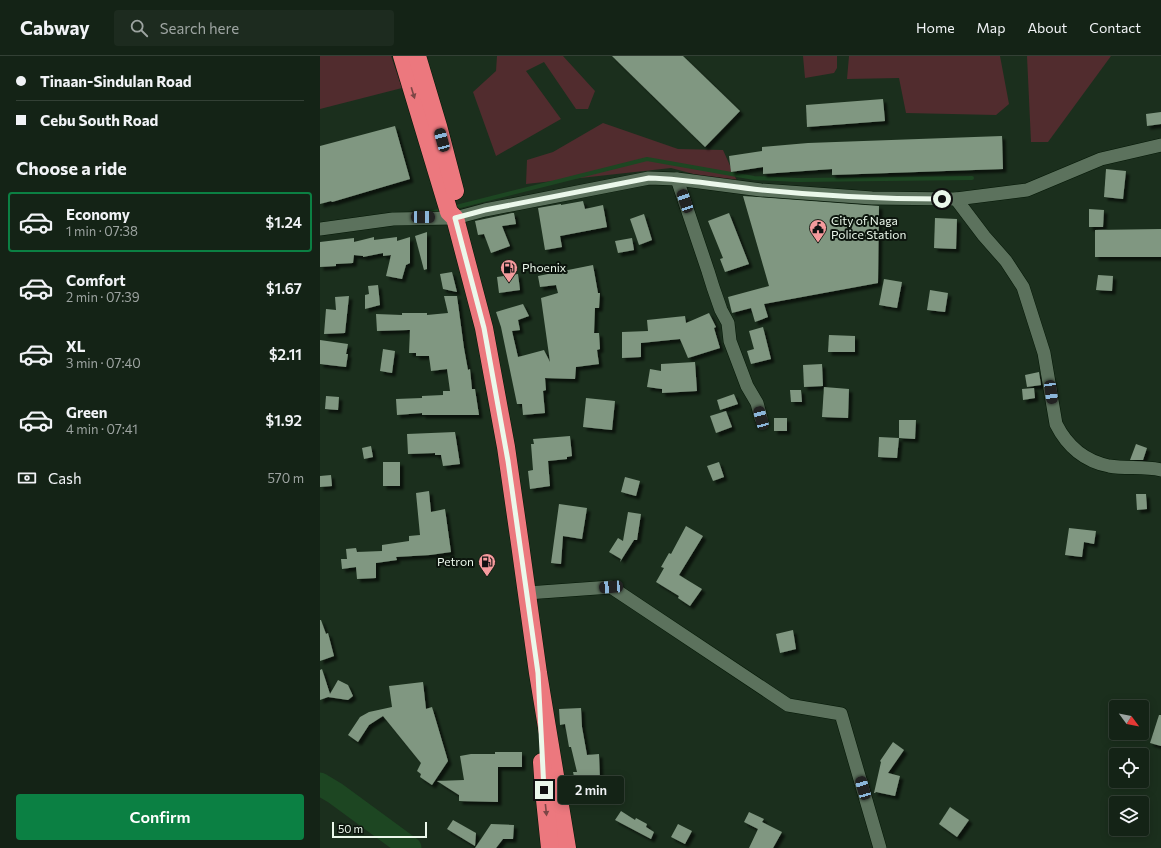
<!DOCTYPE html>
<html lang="en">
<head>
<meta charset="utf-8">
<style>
	body { margin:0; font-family:Commissioner,sans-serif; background:#1d2b1f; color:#f1f3f6; height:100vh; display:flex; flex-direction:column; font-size:15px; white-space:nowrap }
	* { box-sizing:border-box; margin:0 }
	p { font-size:13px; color:#9da4a1 }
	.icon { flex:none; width:22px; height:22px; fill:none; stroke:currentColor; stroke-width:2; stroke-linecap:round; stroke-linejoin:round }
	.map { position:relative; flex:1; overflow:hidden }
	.panel { display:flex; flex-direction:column; background:#142316; width:320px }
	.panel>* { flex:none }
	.hud { display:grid; align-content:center; height:88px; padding:0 16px; background:#142316 }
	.needle { width:26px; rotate:122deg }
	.tools { position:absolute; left:789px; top:644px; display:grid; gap:8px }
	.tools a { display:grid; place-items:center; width:40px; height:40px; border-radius:4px; background:#142316; box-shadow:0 2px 10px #0003,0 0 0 1px #334035; font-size:20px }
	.scale { position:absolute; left:12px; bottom:10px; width:95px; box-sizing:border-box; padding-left:4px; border:2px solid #ebf8eb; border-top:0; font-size:11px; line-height:14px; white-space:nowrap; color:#ebf8eb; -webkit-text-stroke:3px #0c150d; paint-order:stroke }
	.end { position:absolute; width:18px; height:18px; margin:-9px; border:5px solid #ebf8eb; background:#111; box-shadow:0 0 0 2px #111 }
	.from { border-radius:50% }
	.bubble { position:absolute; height:28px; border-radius:4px; background:#142316; box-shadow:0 2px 10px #0003,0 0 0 1px #334035; font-size:13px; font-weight:600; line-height:28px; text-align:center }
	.car { position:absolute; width:12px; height:24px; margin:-12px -6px; border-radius:5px; box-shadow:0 0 3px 1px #0007; background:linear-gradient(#222 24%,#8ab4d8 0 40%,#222 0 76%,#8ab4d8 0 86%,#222 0) }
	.hud b { display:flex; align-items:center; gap:14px; height:38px; font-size:15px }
	.hud b+b { border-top:1px solid #334035 }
	.hud i { width:10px; height:10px; background:#f1f3f6 }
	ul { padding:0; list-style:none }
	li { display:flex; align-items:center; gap:12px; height:60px; margin:0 8px 6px; padding:0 8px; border:2px solid transparent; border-radius:4px }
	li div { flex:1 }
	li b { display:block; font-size:15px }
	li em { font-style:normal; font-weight:600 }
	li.current { border-color:#0b8043 }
	li>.icon { width:36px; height:36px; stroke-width:1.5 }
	h2 { padding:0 16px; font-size:18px; line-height:48px }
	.pay { display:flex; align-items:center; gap:10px; height:44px; padding:0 16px; font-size:15px }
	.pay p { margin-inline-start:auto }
	.action { display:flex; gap:8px; margin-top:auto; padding:8px 16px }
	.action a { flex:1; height:46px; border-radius:4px; background:#0b8043; color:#fff; font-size:16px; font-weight:600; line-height:46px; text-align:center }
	header { display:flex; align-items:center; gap:24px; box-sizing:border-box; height:56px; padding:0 20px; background:#142316; border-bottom:1px solid #334035 }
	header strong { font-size:19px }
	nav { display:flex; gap:22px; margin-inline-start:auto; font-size:14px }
	.search { width:280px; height:36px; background:#1d2b1f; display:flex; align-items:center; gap:10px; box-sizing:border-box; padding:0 14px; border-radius:4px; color:#9da4a1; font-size:15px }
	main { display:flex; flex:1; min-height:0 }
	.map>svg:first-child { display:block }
	.green { fill:#512c2e }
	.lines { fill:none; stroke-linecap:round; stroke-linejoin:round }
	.stream { stroke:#1d4622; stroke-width:4 }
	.river { stroke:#1d4622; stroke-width:23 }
	.building { fill:#809781; filter:url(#shadow) }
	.minor-casing { stroke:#041706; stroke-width:14 }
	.highway-casing { stroke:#041706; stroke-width:19 }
	.minor { stroke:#5c725d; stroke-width:13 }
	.highway { stroke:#ec787e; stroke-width:18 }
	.oneway { fill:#7c4646 }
	.route { stroke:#ebf8eb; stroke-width:5 }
	.labels { text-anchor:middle; stroke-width:4; stroke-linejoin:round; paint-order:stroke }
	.poi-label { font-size:12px; fill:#ebf8eb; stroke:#0c150d; text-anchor:start }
</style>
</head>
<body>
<header>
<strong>Cabway</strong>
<div class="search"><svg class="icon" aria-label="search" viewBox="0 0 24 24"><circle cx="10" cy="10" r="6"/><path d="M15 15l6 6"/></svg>Search here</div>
<nav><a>Home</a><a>Map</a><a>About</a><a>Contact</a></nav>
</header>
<main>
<section class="panel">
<div class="hud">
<b><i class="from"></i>Tinaan-Sindulan Road</b>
<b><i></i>Cebu South Road</b>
</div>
<h2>Choose a ride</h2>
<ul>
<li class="current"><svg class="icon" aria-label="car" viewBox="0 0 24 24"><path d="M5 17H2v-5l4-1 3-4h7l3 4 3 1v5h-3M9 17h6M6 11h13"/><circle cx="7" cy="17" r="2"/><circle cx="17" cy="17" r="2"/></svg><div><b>Economy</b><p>1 min · 07:38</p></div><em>$1.24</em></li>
<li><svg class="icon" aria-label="car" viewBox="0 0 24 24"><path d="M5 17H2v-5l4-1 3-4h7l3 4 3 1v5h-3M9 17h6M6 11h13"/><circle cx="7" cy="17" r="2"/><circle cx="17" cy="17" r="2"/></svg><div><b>Comfort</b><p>2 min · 07:39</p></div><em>$1.67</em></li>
<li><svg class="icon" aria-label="car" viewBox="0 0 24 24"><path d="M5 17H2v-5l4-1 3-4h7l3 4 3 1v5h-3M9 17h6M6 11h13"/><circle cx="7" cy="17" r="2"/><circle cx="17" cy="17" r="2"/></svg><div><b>XL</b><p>3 min · 07:40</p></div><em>$2.11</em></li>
<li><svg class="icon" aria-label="car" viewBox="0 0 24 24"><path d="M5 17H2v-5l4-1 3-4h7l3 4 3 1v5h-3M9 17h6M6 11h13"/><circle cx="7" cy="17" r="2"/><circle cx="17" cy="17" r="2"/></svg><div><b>Green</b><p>4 min · 07:41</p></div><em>$1.92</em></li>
</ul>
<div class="pay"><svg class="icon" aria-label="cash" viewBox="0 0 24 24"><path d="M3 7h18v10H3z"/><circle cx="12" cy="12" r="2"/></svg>Cash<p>570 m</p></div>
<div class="action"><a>Confirm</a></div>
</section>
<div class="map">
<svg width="841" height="792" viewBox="0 0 841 792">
	<defs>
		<filter id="shadow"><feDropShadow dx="3.5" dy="3.5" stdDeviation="1" flood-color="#0009"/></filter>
	</defs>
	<rect width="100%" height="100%" fill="#1b2f1d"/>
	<g class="green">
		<path d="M0,0H71L82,32L0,53Z"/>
		<path d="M177,0H243L275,35L268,53H256L224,6L206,15L241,63L176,100L153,36L176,15Z"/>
		<path d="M483,0H517V12L514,17L485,22Z"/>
		<path d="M529,0H680L689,48L676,59L586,57L579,22L527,23Z"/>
		<path d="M707,0H791L728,86H711Z"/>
		<path d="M283,67L358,93L403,94L417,125L381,120L351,112L206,128L207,104L233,96Z"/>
	</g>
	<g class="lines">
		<g class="stream">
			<path d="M132,152L327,103L434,122L478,124L652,122"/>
			<path d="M109,157L124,154"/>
		</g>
		<path class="river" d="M0,728L15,737L90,792"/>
	</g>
	<g class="building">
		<path d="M292,0H363L420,55L385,91Z"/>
		<path d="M563,43L565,65L487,71L486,49Z"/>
		<path d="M841,56V68L827,70L826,58Z"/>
		<path d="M75,70L90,123L12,146L11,145L0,148V90Z"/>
		<path d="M682,80L683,113L512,119V113L443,118V111L411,116L409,100L442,95V91L488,87Z"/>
		<path d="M786,113L806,115L803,143L784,141Z"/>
		<path d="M423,140L559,150L558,227L444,248L448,261L435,266L431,252L412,257L408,241L449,230Z"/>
		<path d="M263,145L265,153L283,149L287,171L240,180L242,191L225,194L218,152L241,148V149Z"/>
		<path d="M769,153L784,154L783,171H769Z"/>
		<path d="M192,157H194L196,168L182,170L190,190L171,197L164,178L158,179L155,165Z"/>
		<path d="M409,157L429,208L405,216L400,203L403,202L388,165Z"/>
		<path d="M324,158L332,184L319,189L310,163Z"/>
		<path d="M615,162L637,163L636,193L614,192Z"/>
		<path d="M841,173V201H775V174Z"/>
		<path d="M107,176V213L104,214L95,180Z"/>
		<path d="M54,181V184L77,181V185L90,181V207L86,209L82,223L66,220L71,199L63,200V197L43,201V200L34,199L33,207L16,208V210L0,211V186L34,182V186Z"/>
		<path d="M312,182L314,194L298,197L295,185Z"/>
		<path d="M273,209L278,237H280L279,252H275L274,277H279L280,293L277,294L279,308L256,311L255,323L225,322L226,334L223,335L225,357L203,359L202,348H197L181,271L176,256L203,248L209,260L198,264L200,274L192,275L198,301L224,294L230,306L221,242L238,237L236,229L220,231L218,220Z"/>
		<path d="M132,216L137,236L123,233L120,218Z"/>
		<path d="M198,218L200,234L179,237L177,221Z"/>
		<path d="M778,219L793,220L792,235L776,234Z"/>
		<path d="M564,223L582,226L577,252L559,249Z"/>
		<path d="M58,229L60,249L45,253V239L49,238L48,230Z"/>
		<path d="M610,234L628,237L625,256L607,254Z"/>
		<path d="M29,240L25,277L4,278L6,253L16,254L15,241Z"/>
		<path d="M124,240H137L144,292L148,314L150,313L152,333H155L159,359H102V357L77,359L76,343L102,342V340L123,339V335H130L127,313L111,315L109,300H96V297H89L90,274H88L57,275L56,258L82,259V257H107V259L128,257Z"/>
		<path d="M389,257L396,271L394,272L400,292L368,302L360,283L321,287V301L302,302V276L328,275L327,264L365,260L366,267Z"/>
		<path d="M443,271L451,303L431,308L427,295L434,293L429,275Z"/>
		<path d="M509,279L535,280V296H508Z"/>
		<path d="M0,284L28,288L26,298H28L26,311L0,308Z"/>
		<path d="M63,293L75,295L72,317L60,315Z"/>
		<path d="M375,306L377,335L342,337V333L327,331L330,313L341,315V308Z"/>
		<path d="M502,308L503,330L484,331L483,309Z"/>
		<path d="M719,316L721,329L707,331L705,319Z"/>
		<path d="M504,331L529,333L528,362L502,361Z"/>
		<path d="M714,332L715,342L703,344L702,333Z"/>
		<path d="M470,334H481L482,346H471Z"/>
		<path d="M414,338L418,348L400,354L397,344Z"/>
		<path d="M6,340L19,341L18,354L5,353Z"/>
		<path d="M266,342L295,345L292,374L263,371Z"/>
		<path d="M406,355L412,371L396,377L390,360Z"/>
		<rect x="454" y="362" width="13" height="13"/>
		<path d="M579,364H596L595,383L579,382Z"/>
		<path d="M135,376L140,408L123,410L121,399H115V397L88,398L87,378Z"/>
		<path d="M250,380L252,400L247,401V403L228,405L230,430L210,433L208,415L213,414L211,388H214L213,383Z"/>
		<path d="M559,381L579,382L577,402L558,401Z"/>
		<path d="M816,388L827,392L823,404H810Z"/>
		<path d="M51,390L53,401L44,403L42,392Z"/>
		<rect x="63" y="406" width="17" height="24"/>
		<path d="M399,406L404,421L393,425L387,410Z"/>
		<path d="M11,419L12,430L0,431V420Z"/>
		<path d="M305,421L320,425L316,440L301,436Z"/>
		<path d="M109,435L111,456L125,453L131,496L110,499L76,501L77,504L56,507V522L37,523L36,511L22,513L21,503H27L26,493L36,492L37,496L62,495V489L89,485V480L100,479L96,437Z"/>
		<path d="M816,438H826L827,453L817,454Z"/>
		<path d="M239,448L267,452L262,483L243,480L241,508L231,507Z"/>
		<path d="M308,456L321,458L317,484H314L300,506L301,503L289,496L298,482L303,485Z"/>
		<path d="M366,470L383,480L359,519L382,533L370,550L358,542L359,540L336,526L344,512L341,511L349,497L351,498Z"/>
		<path d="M749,472L776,475L774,488L764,486L762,501L745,499Z"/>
		<path d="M0,564H1L6,578L8,577L14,600L0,605Z"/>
		<path d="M473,574L476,593L460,597L456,578Z"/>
		<path d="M2,613L10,638L18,624L28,629L33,640L28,644L8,641L0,644V614Z"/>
		<path d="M103,626L106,653L112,651L128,705L112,729L100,721L101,718L97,715L101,707L63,660L49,669L38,686L28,679L40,661L49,656L72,651L69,630Z"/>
		<path d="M261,652L262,671L267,699L279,698L280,724L270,726L272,731L257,734L253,716H257L251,691H249L245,668L240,669L239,653Z"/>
		<path d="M839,659H841V690L830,687Z"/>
		<path d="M573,686L584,694L568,717L580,720L575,740L556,736L555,737H554L561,706L560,705Z"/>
		<path d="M175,696H202V711H178V746L139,745V739L117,725L144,724L140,700L151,698H175Z"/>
		<path d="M630,751L649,764L637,781L619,768Z"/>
		<path d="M301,755L315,764L316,762L327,768L326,771L334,776L331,783L295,764Z"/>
		<path d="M429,756L444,763L442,766L462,776L453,792H429L438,773L424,766Z"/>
		<path d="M133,764L156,777L155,790L127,773Z"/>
		<path d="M171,768L194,769L193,783H183L176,792H155Z"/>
		<path d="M358,768L372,775L365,788L351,781Z"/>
	</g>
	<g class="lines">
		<defs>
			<g id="minor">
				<path d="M357,123L388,215L393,231L401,254L408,267L410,285L427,330L437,347L441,362"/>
				<path d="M636,143L664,180L686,205L703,231L724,297L736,368C747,390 764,405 789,410C806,413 824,410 841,414"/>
				<path d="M0,173L73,163L135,162L165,154L329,122L357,123L441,134L552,142L636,143L707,134L781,103L841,89"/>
				<path d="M207,537L291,531L468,649L521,658L560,792"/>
			</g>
			<g id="highway">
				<path d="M82,0L129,156L135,162L164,272L186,391L200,488L218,617L247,792"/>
				<path d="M97,0L118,70L135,135"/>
				<path d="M222,706L224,734L230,792"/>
			</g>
		</defs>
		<use href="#minor" class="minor-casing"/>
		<use href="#highway" class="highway-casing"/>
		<use href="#minor" class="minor"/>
		<use href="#highway" class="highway"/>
	</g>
	<defs><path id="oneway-solid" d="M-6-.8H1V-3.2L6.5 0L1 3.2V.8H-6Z"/></defs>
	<g class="oneway">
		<use href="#oneway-solid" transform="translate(93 37) rotate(73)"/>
		<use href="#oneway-solid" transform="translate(226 754) rotate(84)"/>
	</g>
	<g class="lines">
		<path class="route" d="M224,734L218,617L188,405L164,272L135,162L165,154L329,122C367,123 404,130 442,134C502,140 562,143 622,143"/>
	</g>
	<defs>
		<symbol id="civic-pin" viewBox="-11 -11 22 30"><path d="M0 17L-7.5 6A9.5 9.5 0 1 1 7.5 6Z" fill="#f59b9d" stroke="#0c150d"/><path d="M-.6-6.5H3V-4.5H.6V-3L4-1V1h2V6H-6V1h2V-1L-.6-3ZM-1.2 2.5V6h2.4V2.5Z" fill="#111"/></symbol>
		<symbol id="fuel-pin" viewBox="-11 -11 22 30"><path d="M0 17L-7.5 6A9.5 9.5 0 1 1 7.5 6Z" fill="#f59b9d" stroke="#0c150d"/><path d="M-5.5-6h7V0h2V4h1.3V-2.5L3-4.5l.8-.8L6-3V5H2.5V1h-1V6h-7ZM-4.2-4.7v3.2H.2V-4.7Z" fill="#111"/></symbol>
	</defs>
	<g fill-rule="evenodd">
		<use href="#civic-pin" x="488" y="162" width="20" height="27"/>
		<use href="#fuel-pin" x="179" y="202" width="20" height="27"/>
		<use href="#fuel-pin" x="157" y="496" width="20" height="27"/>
	</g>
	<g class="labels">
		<g class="poi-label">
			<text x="511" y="169">City of Naga<tspan x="511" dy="14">Police Station</tspan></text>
			<text x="202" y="216">Phoenix</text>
			<text x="154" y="510" text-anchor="end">Petron</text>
		</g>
	</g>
</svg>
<div class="tools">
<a><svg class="needle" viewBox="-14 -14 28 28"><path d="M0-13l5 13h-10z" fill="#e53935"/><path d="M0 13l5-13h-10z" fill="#9da4a1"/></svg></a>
<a><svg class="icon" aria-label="locate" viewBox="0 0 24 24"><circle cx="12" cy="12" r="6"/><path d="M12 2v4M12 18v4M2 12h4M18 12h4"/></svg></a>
<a><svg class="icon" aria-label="layers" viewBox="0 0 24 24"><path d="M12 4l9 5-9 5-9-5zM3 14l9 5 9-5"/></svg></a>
</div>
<div class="scale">50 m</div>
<i class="end from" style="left:622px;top:143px"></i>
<i class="end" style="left:224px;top:734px"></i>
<div class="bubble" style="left:238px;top:720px;width:66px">2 min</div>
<i class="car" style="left:122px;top:84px;rotate:345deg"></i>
<i class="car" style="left:365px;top:145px;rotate:341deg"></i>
<i class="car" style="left:103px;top:161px;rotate:91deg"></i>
<i class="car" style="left:731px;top:336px;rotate:172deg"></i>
<i class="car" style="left:441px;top:362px;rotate:345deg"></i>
<i class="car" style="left:291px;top:531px;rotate:266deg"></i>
<i class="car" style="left:543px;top:732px;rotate:344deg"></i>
</div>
</main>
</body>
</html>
